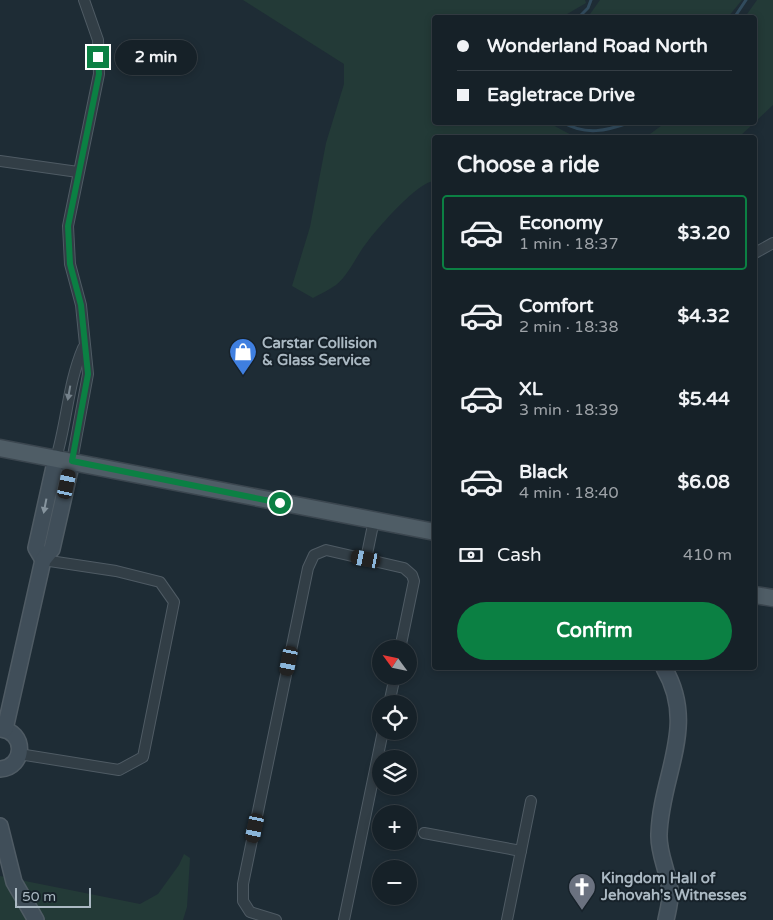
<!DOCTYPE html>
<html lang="en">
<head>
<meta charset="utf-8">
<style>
	body { margin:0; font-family:"Varela Round",sans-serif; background:#1f2930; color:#f1f3f6; height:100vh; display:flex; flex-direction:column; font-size:19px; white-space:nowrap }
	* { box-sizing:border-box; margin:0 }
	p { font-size:16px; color:#9ea3a8 }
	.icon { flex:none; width:28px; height:28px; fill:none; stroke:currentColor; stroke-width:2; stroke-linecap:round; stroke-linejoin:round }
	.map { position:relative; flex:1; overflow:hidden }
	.panel { position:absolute; left:432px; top:135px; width:325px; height:535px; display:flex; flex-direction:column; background:#162128; border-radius:5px; box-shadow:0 2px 8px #0003,0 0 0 1px #353e45 }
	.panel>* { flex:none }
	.guide { position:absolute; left:432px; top:15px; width:325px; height:110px; border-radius:5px; box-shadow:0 2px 8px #0003,0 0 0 1px #353e45; display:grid; align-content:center; height:110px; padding:0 25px; background:#162128 }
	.needle { width:32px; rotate:303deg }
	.fabs { position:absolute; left:372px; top:640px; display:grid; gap:10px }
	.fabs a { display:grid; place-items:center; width:45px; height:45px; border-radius:50%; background:#162128; box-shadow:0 2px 8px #0003,0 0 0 1px #353e45; font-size:25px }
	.scale { position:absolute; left:15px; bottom:12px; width:76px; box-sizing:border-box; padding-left:5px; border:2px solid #abb9c3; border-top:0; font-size:14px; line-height:18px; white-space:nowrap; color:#abb9c3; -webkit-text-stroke:4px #17222a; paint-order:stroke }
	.end { position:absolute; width:22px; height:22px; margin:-11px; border:6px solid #0b8043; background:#fff; box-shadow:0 0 0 2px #fff }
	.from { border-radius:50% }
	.bubble { position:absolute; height:35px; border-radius:18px; background:#162128; box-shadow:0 2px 8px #0003,0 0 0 1px #353e45; font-size:16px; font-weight:700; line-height:35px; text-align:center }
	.car { position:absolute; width:15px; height:30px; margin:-15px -8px; border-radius:6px; box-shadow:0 0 4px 1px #0007; background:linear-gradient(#222 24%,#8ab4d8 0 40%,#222 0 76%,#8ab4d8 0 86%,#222 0) }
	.guide b { display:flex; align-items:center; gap:18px; height:48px; font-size:19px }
	.guide b+b { border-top:1px solid #353e45 }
	.guide i { width:12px; height:12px; background:#f1f3f6 }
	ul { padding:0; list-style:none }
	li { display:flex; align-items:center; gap:15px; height:75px; margin:0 10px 8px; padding:0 15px; border:2px solid transparent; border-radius:5px }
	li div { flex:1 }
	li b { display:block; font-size:19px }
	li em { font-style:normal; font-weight:700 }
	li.current { border-color:#0b8043 }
	li>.icon { width:45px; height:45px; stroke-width:1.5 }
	h2 { padding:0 25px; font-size:22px; line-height:60px }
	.pay { display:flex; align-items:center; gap:12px; height:55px; padding:0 25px; font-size:19px }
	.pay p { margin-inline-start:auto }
	.action { display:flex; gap:10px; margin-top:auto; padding:10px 25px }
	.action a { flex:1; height:58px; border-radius:30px; background:#0b8043; color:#fff; font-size:20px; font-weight:700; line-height:58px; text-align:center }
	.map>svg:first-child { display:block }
	.green { fill:#233a37 }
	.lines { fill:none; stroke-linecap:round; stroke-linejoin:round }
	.stream { stroke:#314b5d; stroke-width:3 }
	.street-casing { stroke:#4f5b64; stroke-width:12 }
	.secondary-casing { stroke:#4f5b64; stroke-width:18 }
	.primary-casing { stroke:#3b464f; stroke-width:19 }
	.street { stroke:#323e46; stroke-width:10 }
	.secondary { stroke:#404e59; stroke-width:15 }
	.primary { stroke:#4f5d66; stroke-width:16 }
	.oneway { fill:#75828b }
	.oneway2 { fill:#86949e }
	.route { stroke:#0b8043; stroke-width:6 }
	.labels { text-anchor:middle; stroke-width:4; stroke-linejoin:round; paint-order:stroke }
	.poi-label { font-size:15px; font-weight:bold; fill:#abb9c3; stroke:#17222a; text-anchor:start }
</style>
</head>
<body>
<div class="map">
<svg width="773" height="920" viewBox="0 0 773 920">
	<rect width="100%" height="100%" fill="#1e2c35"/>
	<g class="green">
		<path d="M243,0H585L586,3L562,17L435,18V122L549,123L575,137L435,138V181C419,180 378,228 368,241C357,254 349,275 336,285C329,290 320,294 313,298L292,286L310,227L326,143L344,84V64Z"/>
		<path d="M600,0H742L728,17H588Z"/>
		<path d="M757,0H773V105L755,122V18L745,17Z"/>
		<path d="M755,122L739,137H646L665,123Z"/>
		<path d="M184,854L190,858L187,907L183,920H0V876L140,904L158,894L179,865Z"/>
	</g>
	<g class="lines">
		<g class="stream">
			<path d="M578,18L588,8L591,0"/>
			<path d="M734,18L746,0"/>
			<path d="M562,122C586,136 606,131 631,122"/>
		</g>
		<defs>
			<g id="street">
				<path d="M0,161L78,172"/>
				<path d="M755,253L773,243"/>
				<path d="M56,458C67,422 68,383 83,348"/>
				<path d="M72,461L88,374L81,305L70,264L68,226L99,74L98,40L84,0"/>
				<path d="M366,559L374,520"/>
				<path d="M389,704L395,676"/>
				<path d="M19,754L119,770L143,757L174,602L160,582L116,571L43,560"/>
				<path d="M424,833L521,851"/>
				<path d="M276,920L250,912L243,901V884L308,568L314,555L326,550L404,568L412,575L414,581L400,649"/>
				<path d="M344,920L383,731"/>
				<path d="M507,920L531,801"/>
			</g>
			<g id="secondary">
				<path d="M43,560L36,548L56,458"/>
				<path d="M664,668C698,726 661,774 659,834C658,853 668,871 670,890C671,900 668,910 666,920"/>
				<path d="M0,729C26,731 26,767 0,769"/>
				<path d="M5,729L43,560L52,549L72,461"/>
				<path d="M0,826L14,882L36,920"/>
			</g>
			<g id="primary">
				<path d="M0,448L435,532"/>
				<path d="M755,595L773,598"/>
			</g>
		</defs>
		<use href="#street" class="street-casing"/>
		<use href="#secondary" class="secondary-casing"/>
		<use href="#primary" class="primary-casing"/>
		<use href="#street" class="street"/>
		<use href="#secondary" class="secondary"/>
		<use href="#primary" class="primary"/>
	</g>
	<defs><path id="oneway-solid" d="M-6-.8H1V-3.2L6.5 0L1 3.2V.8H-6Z" transform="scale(1.25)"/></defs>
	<use class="oneway" href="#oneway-solid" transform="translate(69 393) rotate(100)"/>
	<use class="oneway2" href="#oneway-solid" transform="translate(45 506) rotate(101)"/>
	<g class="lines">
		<path class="route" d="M98,57L99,74L68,226L70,264L81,305L88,374L72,461L280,503"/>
	</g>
	<defs>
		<symbol id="shop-pin" viewBox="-11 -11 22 30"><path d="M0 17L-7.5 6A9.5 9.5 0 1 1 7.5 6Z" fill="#3f7fe0" stroke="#17222a"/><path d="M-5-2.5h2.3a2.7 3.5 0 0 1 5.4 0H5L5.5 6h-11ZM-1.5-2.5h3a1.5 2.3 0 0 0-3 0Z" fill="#fff"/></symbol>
		<symbol id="church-pin" viewBox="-11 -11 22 30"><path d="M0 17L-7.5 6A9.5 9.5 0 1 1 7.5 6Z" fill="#6b7280" stroke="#17222a"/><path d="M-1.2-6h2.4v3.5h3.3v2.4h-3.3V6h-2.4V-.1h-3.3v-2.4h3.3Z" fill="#fff"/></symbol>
	</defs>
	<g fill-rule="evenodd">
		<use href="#shop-pin" x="227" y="336" width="32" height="43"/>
		<use href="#church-pin" x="566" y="871" width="32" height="43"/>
	</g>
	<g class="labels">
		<g class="poi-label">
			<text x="262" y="348">Carstar Collision<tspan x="262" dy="17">&amp; Glass Service</tspan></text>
			<text x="601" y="883">Kingdom Hall of<tspan x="601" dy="17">Jehovah's Witnesses</tspan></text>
		</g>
	</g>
</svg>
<div class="fabs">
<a><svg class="needle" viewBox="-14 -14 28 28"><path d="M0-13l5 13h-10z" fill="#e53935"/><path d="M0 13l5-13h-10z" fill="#9ea3a8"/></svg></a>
<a><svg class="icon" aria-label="locate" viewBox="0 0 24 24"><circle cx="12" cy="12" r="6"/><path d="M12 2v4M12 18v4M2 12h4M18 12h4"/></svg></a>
<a><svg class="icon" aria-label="layers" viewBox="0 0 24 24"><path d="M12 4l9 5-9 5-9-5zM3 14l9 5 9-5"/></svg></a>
<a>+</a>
<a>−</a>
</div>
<div class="scale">50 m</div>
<i class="end from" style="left:280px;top:503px"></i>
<i class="end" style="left:98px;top:57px"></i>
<div class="bubble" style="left:115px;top:40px;width:82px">2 min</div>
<i class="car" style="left:67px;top:484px;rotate:12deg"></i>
<i class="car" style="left:366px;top:559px;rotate:281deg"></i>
<i class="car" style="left:289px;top:661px;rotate:191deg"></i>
<i class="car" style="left:255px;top:828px;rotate:192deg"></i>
<div class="guide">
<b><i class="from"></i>Wonderland Road North</b>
<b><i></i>Eagletrace Drive</b>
</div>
<section class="panel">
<h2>Choose a ride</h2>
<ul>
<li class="current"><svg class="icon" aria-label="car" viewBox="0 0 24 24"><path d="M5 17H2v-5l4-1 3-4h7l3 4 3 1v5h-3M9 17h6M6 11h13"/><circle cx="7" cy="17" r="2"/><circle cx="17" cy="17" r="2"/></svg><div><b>Economy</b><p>1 min · 18:37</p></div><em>$3.20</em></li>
<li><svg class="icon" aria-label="car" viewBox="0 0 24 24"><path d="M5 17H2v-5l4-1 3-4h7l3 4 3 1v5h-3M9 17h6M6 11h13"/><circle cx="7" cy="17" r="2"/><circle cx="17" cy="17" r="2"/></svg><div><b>Comfort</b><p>2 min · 18:38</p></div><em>$4.32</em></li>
<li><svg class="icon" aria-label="car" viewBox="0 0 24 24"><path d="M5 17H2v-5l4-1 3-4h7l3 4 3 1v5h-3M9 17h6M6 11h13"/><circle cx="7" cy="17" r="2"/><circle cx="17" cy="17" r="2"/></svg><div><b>XL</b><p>3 min · 18:39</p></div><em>$5.44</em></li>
<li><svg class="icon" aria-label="car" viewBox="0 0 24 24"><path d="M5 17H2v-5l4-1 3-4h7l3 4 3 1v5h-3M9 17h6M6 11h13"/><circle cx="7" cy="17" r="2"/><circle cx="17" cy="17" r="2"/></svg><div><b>Black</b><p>4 min · 18:40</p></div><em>$6.08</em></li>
</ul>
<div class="pay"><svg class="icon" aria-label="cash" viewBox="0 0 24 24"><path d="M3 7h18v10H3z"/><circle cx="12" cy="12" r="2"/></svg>Cash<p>410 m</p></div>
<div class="action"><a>Confirm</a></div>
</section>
</div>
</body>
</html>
